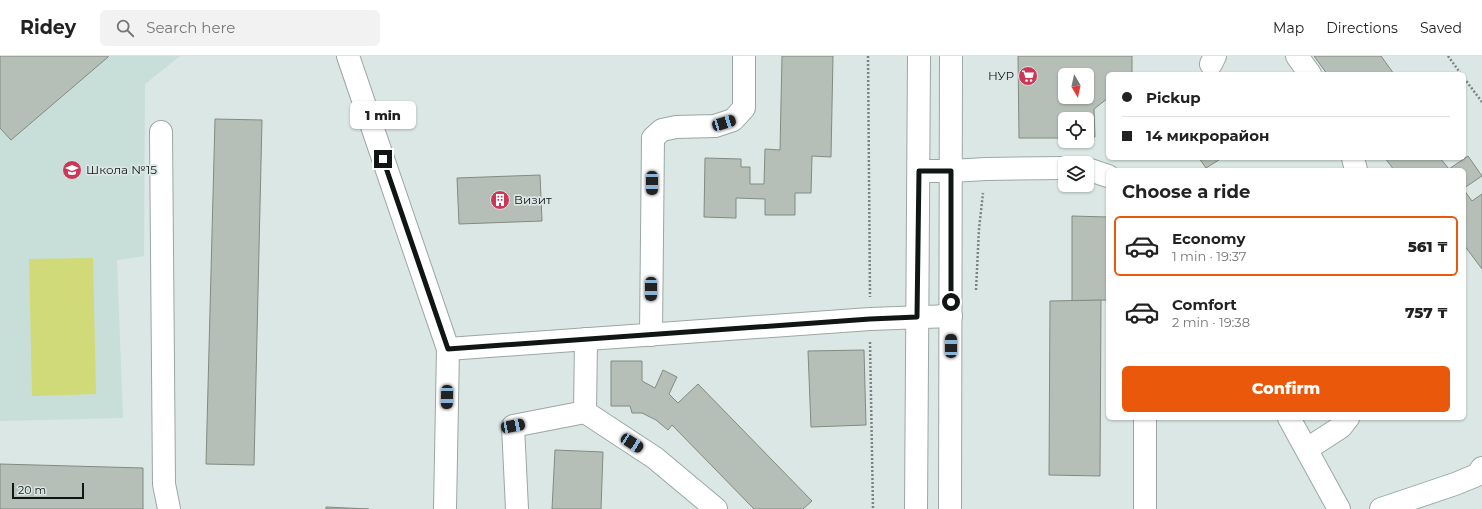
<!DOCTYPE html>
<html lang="en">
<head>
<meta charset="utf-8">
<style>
	body { margin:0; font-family:Montserrat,sans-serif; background:#f2f2f2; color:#222; height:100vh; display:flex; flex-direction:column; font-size:15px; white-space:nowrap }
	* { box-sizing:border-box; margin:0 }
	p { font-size:13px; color:#767676 }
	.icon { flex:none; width:22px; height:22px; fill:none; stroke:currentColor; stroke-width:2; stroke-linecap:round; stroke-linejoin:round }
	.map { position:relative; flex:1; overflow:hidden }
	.details { position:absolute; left:1106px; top:112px; width:360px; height:252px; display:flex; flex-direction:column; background:#fff; border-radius:6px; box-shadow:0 1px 3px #0004 }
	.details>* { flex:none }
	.top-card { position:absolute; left:1106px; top:16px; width:360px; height:88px; border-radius:6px; box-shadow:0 1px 3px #0004; display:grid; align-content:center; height:88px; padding:0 16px; background:#fff }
	.needle { width:26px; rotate:171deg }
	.tools { position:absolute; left:1058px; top:12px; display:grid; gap:8px }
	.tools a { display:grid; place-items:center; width:36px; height:36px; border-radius:6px; background:#fff; box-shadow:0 1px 3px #0004; font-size:20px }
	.scale { position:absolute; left:12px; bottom:10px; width:72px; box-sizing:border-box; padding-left:4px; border:2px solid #111615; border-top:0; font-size:11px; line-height:14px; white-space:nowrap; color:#111615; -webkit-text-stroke:3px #dbe7e4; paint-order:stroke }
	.end { position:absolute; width:18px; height:18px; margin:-9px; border:5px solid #111615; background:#fff; box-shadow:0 0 0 2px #fff }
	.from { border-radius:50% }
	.bubble { position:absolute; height:28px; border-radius:6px; background:#fff; box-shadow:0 1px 3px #0004; font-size:13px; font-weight:800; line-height:28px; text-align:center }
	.car { position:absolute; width:12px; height:24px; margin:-12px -6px; border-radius:5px; box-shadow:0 0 3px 1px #0007; background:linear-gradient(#222 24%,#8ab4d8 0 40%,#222 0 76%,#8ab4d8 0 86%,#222 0) }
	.top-card b { display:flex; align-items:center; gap:14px; height:38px; font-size:15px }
	.top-card b+b { border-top:1px solid #e0e0e0 }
	.top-card i { width:10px; height:10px; background:#222 }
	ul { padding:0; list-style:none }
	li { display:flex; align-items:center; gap:12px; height:60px; margin:0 8px 6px; padding:0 8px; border:2px solid transparent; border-radius:6px }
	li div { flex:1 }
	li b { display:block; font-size:15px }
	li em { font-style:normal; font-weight:800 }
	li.selected { border-color:#ea580c }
	li>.icon { width:36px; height:36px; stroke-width:1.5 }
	h2 { padding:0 16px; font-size:18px; line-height:48px }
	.action { display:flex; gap:8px; margin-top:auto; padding:8px 16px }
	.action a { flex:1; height:46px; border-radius:6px; background:#ea580c; color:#fff; font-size:16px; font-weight:800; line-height:46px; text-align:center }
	header { display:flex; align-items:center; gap:24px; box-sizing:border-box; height:56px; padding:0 20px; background:#fff; border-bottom:1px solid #e0e0e0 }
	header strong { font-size:19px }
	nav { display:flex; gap:22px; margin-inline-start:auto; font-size:14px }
	.search { width:280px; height:36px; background:#f2f2f2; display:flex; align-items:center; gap:10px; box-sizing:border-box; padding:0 14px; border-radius:6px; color:#767676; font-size:15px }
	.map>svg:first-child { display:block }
	.built { fill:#c8ded9 }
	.green { fill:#d1da78 }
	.building { fill:#b6bfb7; stroke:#828a82; fill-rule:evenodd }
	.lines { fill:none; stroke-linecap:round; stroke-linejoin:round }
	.minor-casing { stroke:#9ba7a4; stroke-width:24 }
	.path { stroke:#7a8381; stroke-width:2.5; stroke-dasharray:2 2; stroke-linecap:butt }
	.minor { stroke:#fff; stroke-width:22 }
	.route { stroke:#111615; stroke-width:5 }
	.labels { text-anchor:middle; stroke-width:3.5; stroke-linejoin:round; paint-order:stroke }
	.poi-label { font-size:12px; fill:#111615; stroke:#dbe7e4; text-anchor:start }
</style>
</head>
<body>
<header>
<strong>Ridey</strong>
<div class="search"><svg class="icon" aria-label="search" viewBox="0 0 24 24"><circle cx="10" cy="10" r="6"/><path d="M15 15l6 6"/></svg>Search here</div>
<nav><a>Map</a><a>Directions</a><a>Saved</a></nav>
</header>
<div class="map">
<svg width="1482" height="453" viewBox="0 0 1482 453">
	<rect width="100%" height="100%" fill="#dbe7e4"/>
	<path class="built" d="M0,0H180L145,28L144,200L117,204L123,362L0,365Z"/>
	<path class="green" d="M93,202L96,338L32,340L29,203Z"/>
	<g class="building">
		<path d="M0,0H108V1L11,84L0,72Z"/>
		<path d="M782,0H833L831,101L812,100L811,137H795V159H765V143L736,142V162L704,161L705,102L741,103V111H750V128H764L765,93L780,94Z"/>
		<path d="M1018,0H1132V18H1108V42L1094,53L1095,81H1087V63H1065V82H1019ZM1065,19H1087V41H1065Z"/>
		<path d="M1314,0H1381L1394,18H1327Z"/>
		<path d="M215,63L262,64L254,409L206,408Z"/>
		<path d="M1468,100L1482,120L1464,132V114H1394L1385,102H1440L1449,113Z"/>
		<path d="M1199,102H1222L1206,112Z"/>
		<path d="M540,119L542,165L459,168L457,122Z"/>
		<path d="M1464,134L1472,145L1482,138V213L1464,189Z"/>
		<path d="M1072,160L1108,161V244L1072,245Z"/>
		<path d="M1101,244L1100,420L1049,419L1050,245Z"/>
		<path d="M864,294L866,369L811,371L808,295Z"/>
		<path d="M611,305H642V325L655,332L663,314L677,321L669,338L678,347L698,328L812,445L803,453H754L672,369L668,374L656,364L642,357H632L630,350H611Z"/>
		<path d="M555,394L603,396L601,453H552Z"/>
		<path d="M0,408L143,412V453H0Z"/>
		<path d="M326,451L369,453H326Z"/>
	</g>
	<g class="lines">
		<defs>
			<g id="minor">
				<path d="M348,0L448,293L445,453"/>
				<path d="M1297,0L1310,18"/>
				<path d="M1211,8L1215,0"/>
				<path d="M161,76L164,428L169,453"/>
				<path d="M1353,102L1356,114"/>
				<path d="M1087,113L1108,120"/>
				<path d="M919,115H951L986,113L1065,112"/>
				<path d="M651,279L653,82L662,74L676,71L715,70L733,64L744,52V0"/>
				<path d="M586,283L585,356L655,402L716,453"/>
				<path d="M448,293L870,263L951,260"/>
				<path d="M1289,362L1339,453"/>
				<path d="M1307,393L1341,371L1348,362"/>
				<path d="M517,453L513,370L585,356"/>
				<path d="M916,453L919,0"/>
				<path d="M950,453L951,0"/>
				<path d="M1145,453V362"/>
				<path d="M1381,453L1455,428L1477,419L1482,412"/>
			</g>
		</defs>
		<use href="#minor" class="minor-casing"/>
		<g class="path">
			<path d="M868,0L870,241"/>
			<path d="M1448,0L1461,18"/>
			<path d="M1464,22L1482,46"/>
			<path d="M976,234L979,173L983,137"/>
			<path d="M870,286L873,453"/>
		</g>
		<use href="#minor" class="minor"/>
	</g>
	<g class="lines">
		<path class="route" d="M383,103L448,293L870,263L917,261L919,115H951V246"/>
	</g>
	<defs>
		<symbol id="supermarket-disc" viewBox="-11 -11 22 22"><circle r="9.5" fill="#c93957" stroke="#dbe7e4"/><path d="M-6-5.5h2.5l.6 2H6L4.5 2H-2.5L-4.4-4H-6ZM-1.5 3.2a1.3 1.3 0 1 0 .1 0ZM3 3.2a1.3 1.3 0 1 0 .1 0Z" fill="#fff"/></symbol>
		<symbol id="school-disc" viewBox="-11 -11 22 22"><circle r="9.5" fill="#c93957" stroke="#dbe7e4"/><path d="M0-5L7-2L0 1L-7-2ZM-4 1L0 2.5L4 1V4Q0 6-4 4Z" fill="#fff"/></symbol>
		<symbol id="building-disc" viewBox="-11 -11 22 22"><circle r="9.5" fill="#c93957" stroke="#dbe7e4"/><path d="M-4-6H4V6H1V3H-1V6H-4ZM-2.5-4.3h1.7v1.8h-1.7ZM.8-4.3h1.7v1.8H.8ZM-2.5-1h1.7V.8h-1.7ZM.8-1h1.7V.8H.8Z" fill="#fff"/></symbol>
	</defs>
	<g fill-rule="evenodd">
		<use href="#supermarket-disc" x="1017" y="9" width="22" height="22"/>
		<use href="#school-disc" x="61" y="103" width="22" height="22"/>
		<use href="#building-disc" x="489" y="133" width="22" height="22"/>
	</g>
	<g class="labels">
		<g class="poi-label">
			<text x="1014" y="24" text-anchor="end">НУР</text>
			<text x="86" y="118">Школа №15</text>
			<text x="514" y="148">Визит</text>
		</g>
	</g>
</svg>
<div class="tools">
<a><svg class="needle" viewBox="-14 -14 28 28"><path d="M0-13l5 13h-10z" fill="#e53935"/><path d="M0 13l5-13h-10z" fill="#767676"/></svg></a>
<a><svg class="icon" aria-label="locate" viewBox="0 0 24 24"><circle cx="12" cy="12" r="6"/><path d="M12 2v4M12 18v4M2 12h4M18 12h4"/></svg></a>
<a><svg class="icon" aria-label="layers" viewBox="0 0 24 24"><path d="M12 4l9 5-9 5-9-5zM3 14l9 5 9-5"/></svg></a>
</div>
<div class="scale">20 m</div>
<i class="end from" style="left:951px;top:246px"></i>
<i class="end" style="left:383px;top:103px"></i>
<div class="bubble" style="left:350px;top:45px;width:66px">1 min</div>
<i class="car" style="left:724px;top:67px;rotate:73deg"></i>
<i class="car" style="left:652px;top:127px;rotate:180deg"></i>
<i class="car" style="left:651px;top:233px;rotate:180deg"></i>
<i class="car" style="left:951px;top:290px;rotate:0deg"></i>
<i class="car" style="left:447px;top:341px;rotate:181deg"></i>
<i class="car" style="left:513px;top:370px;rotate:79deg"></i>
<i class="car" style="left:632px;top:387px;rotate:123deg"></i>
<div class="top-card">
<b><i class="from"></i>Pickup</b>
<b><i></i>14 микрорайон</b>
</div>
<section class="details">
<h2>Choose a ride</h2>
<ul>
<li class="selected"><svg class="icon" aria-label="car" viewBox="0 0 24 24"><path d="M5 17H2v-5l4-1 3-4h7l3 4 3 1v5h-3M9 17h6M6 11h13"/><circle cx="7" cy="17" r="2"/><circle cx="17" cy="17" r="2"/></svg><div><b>Economy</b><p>1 min · 19:37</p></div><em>561 ₸</em></li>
<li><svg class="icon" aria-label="car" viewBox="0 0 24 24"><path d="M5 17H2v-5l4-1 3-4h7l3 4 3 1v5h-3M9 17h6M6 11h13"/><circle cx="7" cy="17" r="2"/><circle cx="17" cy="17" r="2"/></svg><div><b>Comfort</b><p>2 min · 19:38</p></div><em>757 ₸</em></li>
</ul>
<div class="action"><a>Confirm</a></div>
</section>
</div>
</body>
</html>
